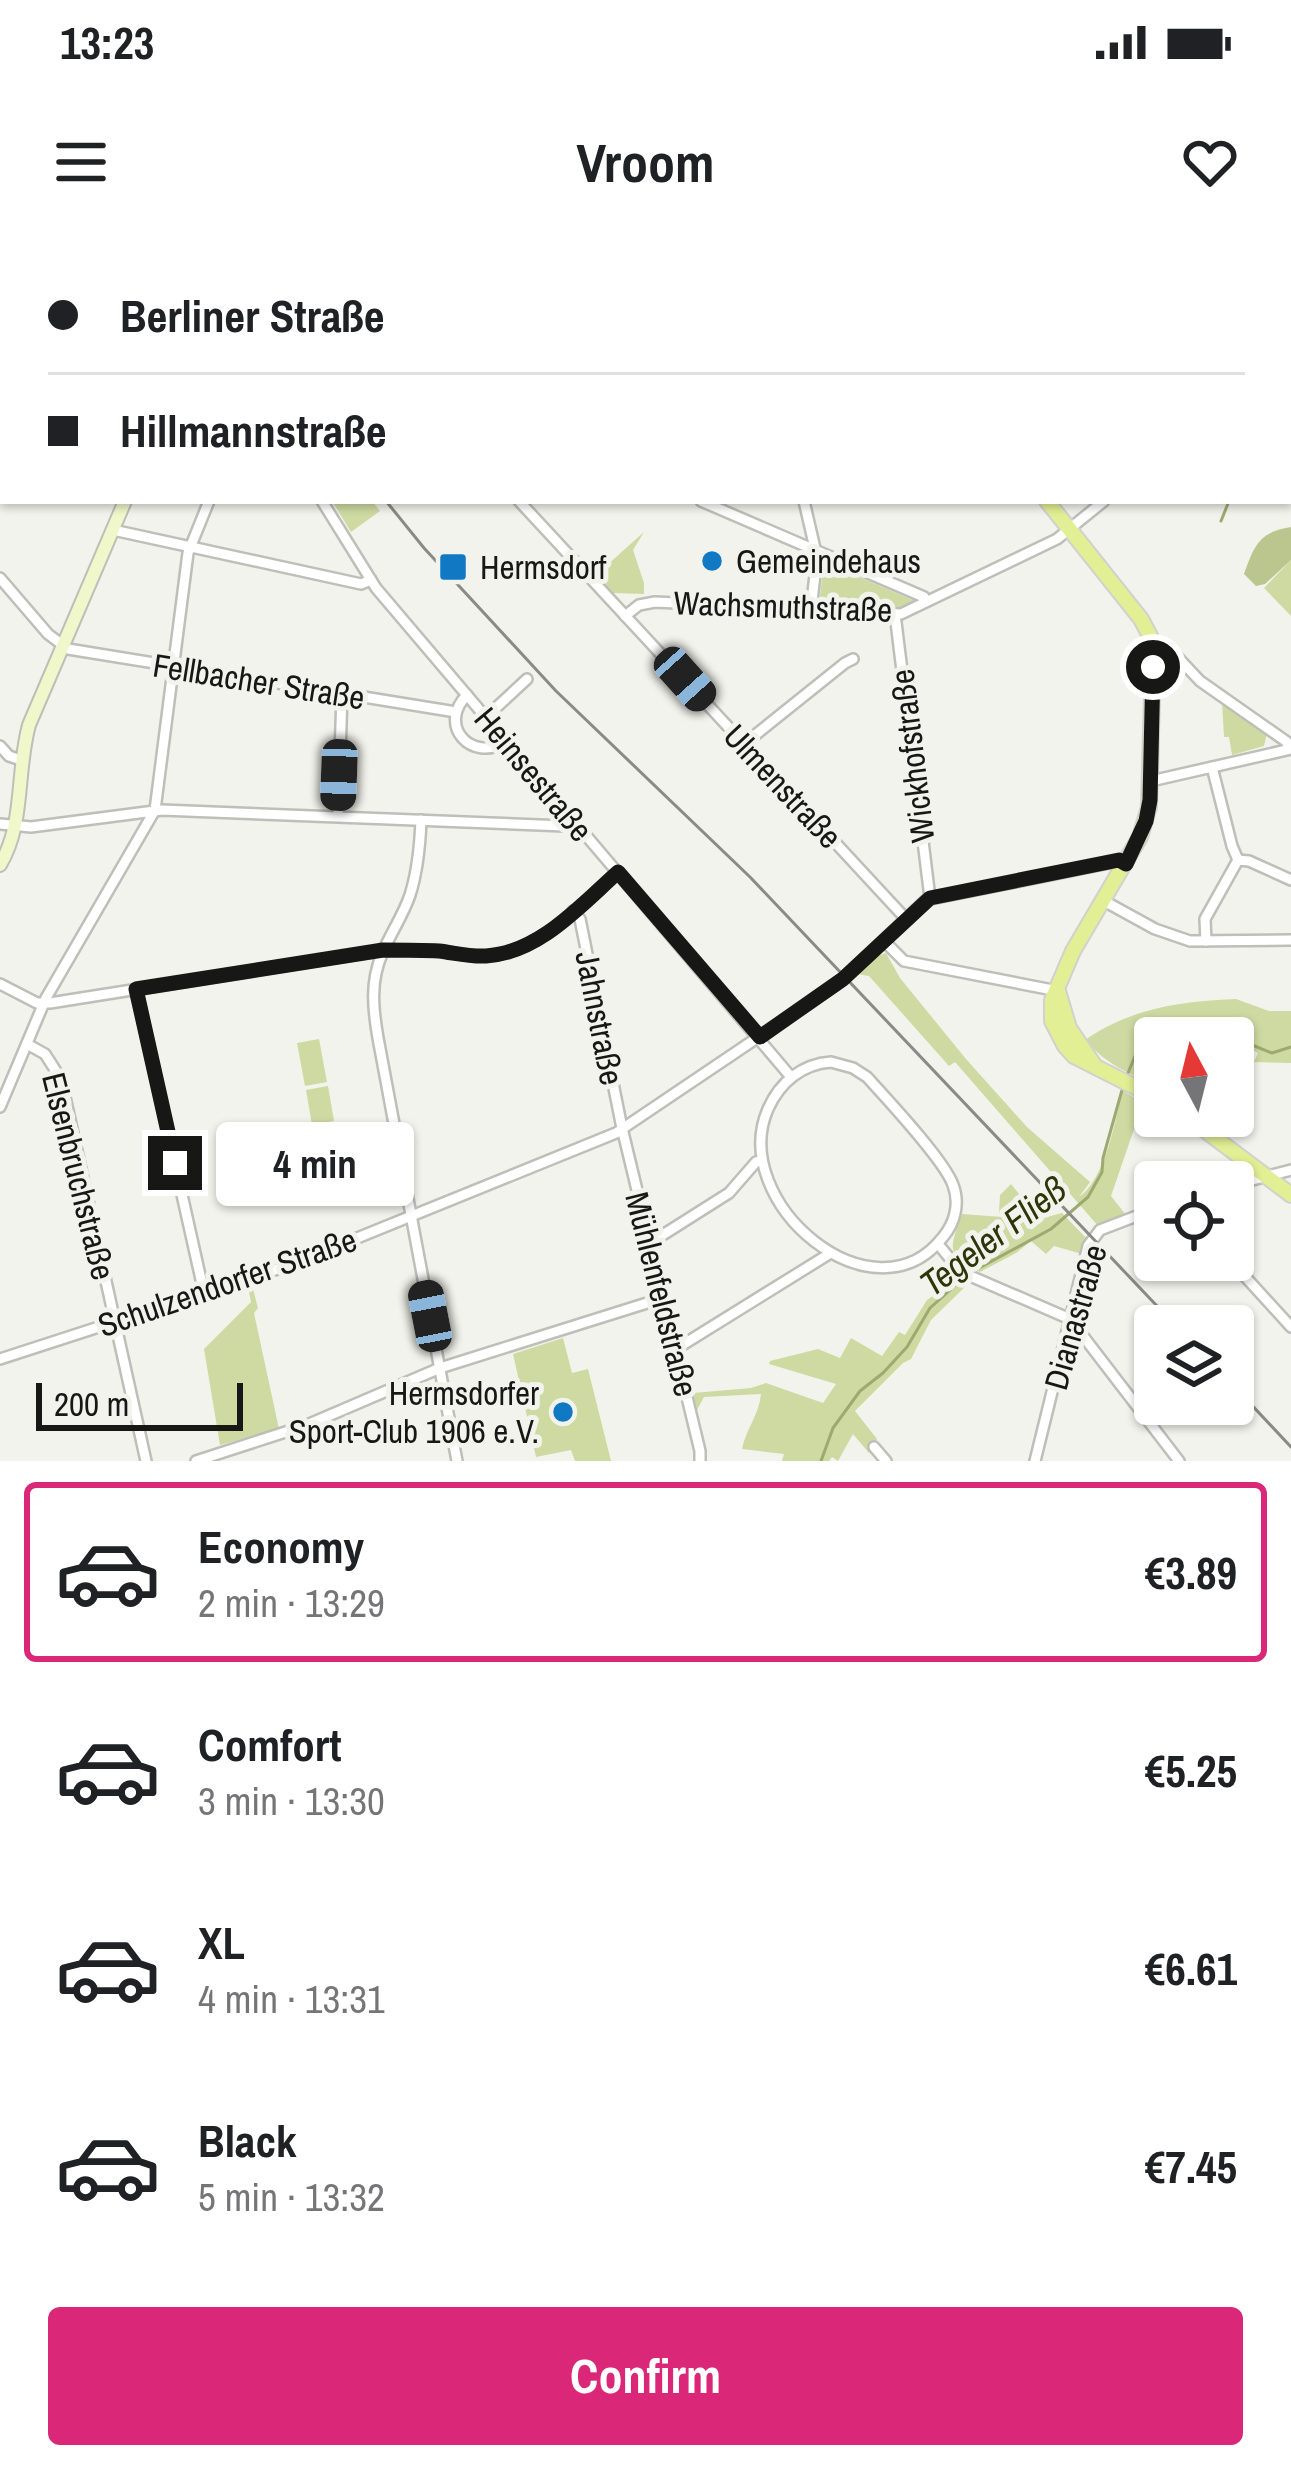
<!DOCTYPE html>
<html lang="en">
<head>
<meta charset="utf-8">
<style>
	body { margin:0; font-family:"Archivo Narrow",sans-serif; background:#f2f2f2; color:#202124; height:100vh; display:flex; flex-direction:column; font-size:45px; white-space:nowrap }
	* { box-sizing:border-box; margin:0 }
	p { font-size:39px; color:#757577 }
	.icon { flex:none; width:66px; height:66px; fill:none; stroke:currentColor; stroke-width:2; stroke-linecap:round; stroke-linejoin:round }
	.map { position:relative; height:1221px; overflow:hidden }
	.panel { display:flex; flex-direction:column; background:#fff; flex:1 }
	.panel>* { flex:none }
	.hud { position:absolute; left:0px; top:0px; width:1293px; height:264px; box-shadow:0 3px 9px #0004; display:grid; align-content:center; height:264px; padding:0 48px; background:#fff }
	.needle { width:78px; rotate:353deg }
	.tools { position:absolute; left:1134px; top:777px; display:grid; gap:24px }
	.tools a { display:grid; place-items:center; width:120px; height:120px; border-radius:12px; background:#fff; box-shadow:0 3px 9px #0004; font-size:60px }
	.scale { position:absolute; left:36px; bottom:30px; width:207px; box-sizing:border-box; padding-left:12px; border:6px solid #171815; border-top:0; font-size:33px; line-height:42px; white-space:nowrap; color:#171815; -webkit-text-stroke:9px #f2f3ec; paint-order:stroke }
	.end { position:absolute; width:54px; height:54px; margin:-27px; border:15px solid #171815; background:#fff; box-shadow:0 0 0 6px #fff }
	.from { border-radius:50% }
	.bubble { position:absolute; height:84px; border-radius:12px; background:#fff; box-shadow:0 3px 9px #0004; font-size:39px; font-weight:800; line-height:84px; text-align:center }
	.car { position:absolute; width:36px; height:72px; margin:-36px -18px; border-radius:15px; box-shadow:0 0 9px 3px #0007; background:linear-gradient(#222 24%,#8ab4d8 0 40%,#222 0 76%,#8ab4d8 0 86%,#222 0) }
	.hud b { display:flex; align-items:center; gap:42px; height:114px; font-size:45px }
	.hud b+b { border-top:3px solid #e0e0e0 }
	.hud i { width:30px; height:30px; background:#202124 }
	ul { padding:21px 0 0; list-style:none }
	li { display:flex; align-items:center; gap:36px; height:180px; margin:0 24px 18px; padding:0 24px; border:6px solid transparent; border-radius:12px }
	li div { flex:1 }
	li b { display:block; font-size:45px }
	li em { font-style:normal; font-weight:800 }
	li.on { border-color:#db2777 }
	li>.icon { width:108px; height:108px; stroke-width:1.5 }
	.button { display:flex; gap:24px; margin-top:auto; padding:24px 48px }
	.button a { flex:1; height:138px; border-radius:12px; background:#db2777; color:#fff; font-size:48px; font-weight:800; line-height:138px; text-align:center }
	.status { display:flex; justify-content:space-between; align-items:center; height:84px; padding:0 60px; background:#fff; direction:ltr }
	.status svg { height:33px; fill:currentColor }
	header { display:flex; justify-content:space-between; align-items:center; height:156px; padding:0 48px; background:#fff; font-size:54px; font-weight:800 }
	.map>svg:first-child { display:block }
	.green { fill:#cedaa2 }
	.forest { fill:#bbc68f }
	.lines { fill:none; stroke-linecap:round; stroke-linejoin:round }
	.stream { stroke:#9ea972; stroke-width:3 }
	.minor-casing { stroke:#bdbfb8; stroke-width:14 }
	.tertiary-casing { stroke:#bdbfb8; stroke-width:15 }
	.secondary-casing { stroke:#bdbfb8; stroke-width:16 }
	.primary-casing { stroke:#d1d1d0; stroke-width:18 }
	.minor { stroke:#fff; stroke-width:9 }
	.tertiary { stroke:#fff; stroke-width:10 }
	.secondary { stroke:#f0f7ca; stroke-width:12 }
	.primary { stroke:#e2ef94; stroke-width:14 }
	.tram { stroke:#8a8b86; stroke-width:3 }
	.route { stroke:#171815; stroke-width:15 }
	.poi-dot { fill:#1178c4; stroke:#f2f3ec; stroke-width:4.5 }
	.labels { text-anchor:middle; stroke-width:10; stroke-linejoin:round; paint-order:stroke }
	.poi-label { font-size:33px; fill:#171815; stroke:#f2f3ec; text-anchor:start }
	.street-label { font-size:33px; fill:#171815; stroke:#f2f3ec }
	.water-label { font-size:36px; font-style:italic; fill:#2e3509; stroke:#f2f3ec }
</style>
</head>
<body>
<div class="status"><b>13:23</b><svg viewBox="0 0 49 12"><path d="M0 12V9h3v3zM5 12V6h3v6zM10 12V3h3v9zM15 12V0h3v12zM26 1h20v11H26zM47 4h2v5h-2z"/></svg></div>
<header><svg class="icon" aria-label="menu" viewBox="0 0 24 24"><path d="M4 6h16M4 12h16M4 18h16"/></svg>Vroom<svg class="icon" aria-label="heart" viewBox="0 0 24 24"><path d="M12 20l-8-8c-3-5 5-10 8-4 3-6 11-1 8 4z"/></svg></header>
<div class="map">
<svg width="1291" height="1221" viewBox="0 0 1291 1221">
	<rect width="100%" height="100%" fill="#f2f3ec"/>
	<g class="green">
		<path d="M339,261H372L380,271L351,292L334,264Z"/>
		<path d="M644,292L633,310L644,343V354L612,353L596,335Z"/>
		<path d="M1291,320V376L1264,348Z"/>
		<path d="M824,322L915,361L900,368L819,364Z"/>
		<path d="M1222,462L1267,493L1264,506L1232,515L1229,497H1224Z"/>
		<path d="M886,713L900,738L966,819L1027,887L1090,942L1079,957C1105,939 1116,880 1122,850L1143,863L1111,956L1126,975L1104,982L1099,987L955,822L949,826L869,736L857,734L877,716Z"/>
		<path d="M1236,759L1269,771H1291V823L1254,822L1258,813L1243,805L1239,811L1233,809V798H1155V825L1144,840C1120,830 1103,820 1085,800C1131,768 1182,761 1236,759Z"/>
		<path d="M319,799L327,842L305,846L297,803Z"/>
		<path d="M328,846L334,881L312,885L306,850Z"/>
		<path d="M1011,944L1039,979L1062,973L1089,1001L1082,1014L1054,1006L1046,1014L1031,1001L1016,1013L980,1032C943,1015 951,1006 962,974L1002,977L999,972L1000,955Z"/>
		<path d="M958,1038L969,1043L931,1080L911,1119L903,1123L855,1171L877,1199L869,1213L853,1194L838,1221L832,1217L829,1221H782L784,1214L742,1209C746,1189 759,1175 761,1154L704,1157L697,1170L693,1153L751,1148L766,1143L823,1163L836,1144L769,1124L770,1121L818,1109L840,1118L851,1098L882,1116L899,1092L905,1095L927,1060Z"/>
		<path d="M252,1045L258,1068L254,1073L279,1189L220,1205L204,1109L251,1062L248,1047Z"/>
		<path d="M563,1098L572,1133L588,1129L611,1221H575L571,1210L536,1217L513,1114Z"/>
	</g>
	<path class="forest" d="M1291,287V320L1265,344L1256,346L1244,334C1254,306 1259,292 1291,287Z"/>
	<g class="lines">
		<g class="stream">
			<path d="M1290,151L1291,150"/>
			<path d="M1221,281L1229,261"/>
			<path d="M1189,798L1218,791L1272,813L1291,807"/>
			<path d="M1128,833L1135,816L1155,806"/>
			<path d="M821,1221L833,1188L860,1151L883,1133L907,1107L930,1068L968,1034L1051,989L1088,957L1102,932L1103,918L1122,850"/>
		</g>
		<defs>
			<g id="minor">
				<path d="M415,0L418,3"/>
				<path d="M675,0L691,3"/>
				<path d="M1021,0L1026,3"/>
				<path d="M1229,0V3"/>
				<path d="M605,3L609,0"/>
				<path d="M830,3L832,0"/>
				<path d="M1104,3L1105,0"/>
				<path d="M0,34L3,31"/>
				<path d="M0,208L3,205"/>
				<path d="M322,261L376,348L791,837"/>
				<path d="M519,261L906,679"/>
				<path d="M701,261L924,357L926,361"/>
				<path d="M804,261L817,317L811,370"/>
				<path d="M113,290L361,344L371,340"/>
				<path d="M0,338L48,394L68,409L456,472"/>
				<path d="M895,374L930,658"/>
				<path d="M625,376L639,365L655,362L901,374L1057,299L1104,261"/>
				<path d="M1169,408L1200,441L1287,502L1288,508"/>
				<path d="M467,455C437,485 471,523 506,502"/>
				<path d="M485,478L527,439"/>
				<path d="M744,504L845,423L853,419"/>
				<path d="M0,506L9,516L21,520"/>
				<path d="M1212,527L1232,606L1238,620"/>
				<path d="M1151,541L1291,509"/>
				<path d="M338,576L342,454"/>
				<path d="M421,580C420,606 418,630 410,655C403,676 390,694 382,714C370,742 373,769 378,798L457,1221"/>
				<path d="M0,584L31,587L162,570L565,586L573,580"/>
				<path d="M1238,620L1249,621L1291,640"/>
				<path d="M1104,661L1155,689L1190,701L1291,700"/>
				<path d="M573,671L580,679L622,888L700,1211V1221"/>
				<path d="M884,701L904,721L1058,751"/>
				<path d="M1206,701L1205,679L1238,620"/>
				<path d="M0,744L37,763H50L384,710C402,710 421,710 440,711C455,713 471,717 486,716C539,713 581,665 618,633"/>
				<path d="M136,749L204,1053"/>
				<path d="M27,804L45,814L61,839L146,1221"/>
				<path d="M831,822L853,828L867,837C887,859 945,921 953,945C960,963 955,983 943,997C874,1086 727,962 768,869C780,842 802,824 831,822Z"/>
				<path d="M0,867L46,758L155,570L188,313L209,261"/>
				<path d="M1233,945L1291,930"/>
				<path d="M650,1003L729,953L756,922L761,921"/>
				<path d="M938,1004L961,1032L1070,1079L1179,1221"/>
				<path d="M1230,1020L1291,1087"/>
				<path d="M676,1109L829,1014"/>
				<path d="M0,1119L293,1024L616,893L837,744L926,660L1119,621L1124,623"/>
				<path d="M874,1207L886,1221"/>
				<path d="M196,1221L307,1185L440,1128L663,1058"/>
				<path d="M1035,1221L1088,1006L1100,990L1155,969"/>
			</g>
			<path id="tertiary" d="M45,0L48,3"/>
			<g id="secondary">
				<path d="M286,3L289,0"/>
				<path d="M0,625C25,583 16,532 29,485L125,261"/>
			</g>
			<g id="primary">
				<path d="M846,0L847,3"/>
				<path d="M1047,261L1141,379L1150,396L1153,420L1149,567L1140,597L1073,711L1052,760V781L1065,806L1074,816L1155,857"/>
				<path d="M1058,751L1069,788L1094,825"/>
				<path d="M1186,876L1291,955"/>
			</g>
		</defs>
		<use href="#minor" class="minor-casing"/>
		<use href="#tertiary" class="tertiary-casing"/>
		<use href="#secondary" class="secondary-casing"/>
		<use href="#primary" class="primary-casing"/>
		<use href="#minor" class="minor"/>
		<use href="#tertiary" class="tertiary"/>
		<use href="#secondary" class="secondary"/>
		<use href="#primary" class="primary"/>
		<g class="tram">
			<path d="M180,0L183,3"/>
			<path d="M386,261L424,308L556,451L750,637L1176,1086"/>
			<path d="M1233,1145L1291,1207"/>
		</g>
	</g>
	<g class="lines">
		<path class="route" d="M175,923L136,749L383,710C402,710 421,710 439,711C455,713 470,717 486,716C539,713 581,665 618,632L760,797L843,739L930,658L1119,620L1126,624L1146,581L1150,560L1153,427"/>
	</g>
	<g class="poi-dot">
		<circle cx="712" cy="321" r="12"/>
		<rect x="438" y="312" width="30" height="30" rx="6"/>
		<circle cx="563" cy="1172" r="12"/>
	</g>
	<g class="labels">
		<g class="poi-label">
			<text x="736" y="333">Gemeindehaus</text>
			<text x="480" y="339">Hermsdorf</text>
			<text x="539" y="1165" text-anchor="end">Hermsdorfer<tspan x="539" dy="38">Sport-Club 1906 e.V.</tspan></text>
		</g>
		<g class="street-label">
			<text transform="translate(783 366) rotate(2)" y="12">Wachsmuthstraße</text>
			<text transform="translate(259 441) rotate(9)" y="12">Fellbacher Straße</text>
			<text transform="translate(912 516) rotate(-97)" y="12">Wickhofstraße</text>
			<text transform="translate(534 534) rotate(50)" y="12">Heinsestraße</text>
			<text transform="translate(783 546) rotate(47)" y="12">Ulmenstraße</text>
			<text transform="translate(600 778) rotate(79)" y="12">Jahnstraße</text>
			<text transform="translate(79 936) rotate(76)" y="12">Elsenbruchstraße</text>
			<text transform="translate(227 1042) rotate(-19)" y="12">Schulzendorfer Straße</text>
			<text transform="translate(662 1054) rotate(76)" y="12">Mühlenfeldstraße</text>
			<text transform="translate(1075 1077) rotate(-74)" y="12">Dianastraße</text>
		</g>
		<g class="water-label">
			<text transform="translate(993 996) rotate(-37)" y="13">Tegeler Fließ</text>
		</g>
	</g>
</svg>
<div class="tools">
<a><svg class="needle" viewBox="-14 -14 28 28"><path d="M0-13l5 13h-10z" fill="#e53935"/><path d="M0 13l5-13h-10z" fill="#757577"/></svg></a>
<a><svg class="icon" aria-label="locate" viewBox="0 0 24 24"><circle cx="12" cy="12" r="6"/><path d="M12 2v4M12 18v4M2 12h4M18 12h4"/></svg></a>
<a><svg class="icon" aria-label="layers" viewBox="0 0 24 24"><path d="M12 4l9 5-9 5-9-5zM3 14l9 5 9-5"/></svg></a>
</div>
<div class="scale">200 m</div>
<i class="end from" style="left:1153px;top:427px"></i>
<i class="end" style="left:175px;top:923px"></i>
<div class="bubble" style="left:216px;top:882px;width:198px">4 min</div>
<i class="car" style="left:685px;top:439px;rotate:138deg"></i>
<i class="car" style="left:339px;top:535px;rotate:182deg"></i>
<i class="car" style="left:430px;top:1076px;rotate:349deg"></i>
<div class="hud">
<b><i class="from"></i>Berliner Straße</b>
<b><i></i>Hillmannstraße</b>
</div>
</div>
<section class="panel">
<ul>
<li class="on"><svg class="icon" aria-label="car" viewBox="0 0 24 24"><path d="M5 17H2v-5l4-1 3-4h7l3 4 3 1v5h-3M9 17h6M6 11h13"/><circle cx="7" cy="17" r="2"/><circle cx="17" cy="17" r="2"/></svg><div><b>Economy</b><p>2 min · 13:29</p></div><em>€3.89</em></li>
<li><svg class="icon" aria-label="car" viewBox="0 0 24 24"><path d="M5 17H2v-5l4-1 3-4h7l3 4 3 1v5h-3M9 17h6M6 11h13"/><circle cx="7" cy="17" r="2"/><circle cx="17" cy="17" r="2"/></svg><div><b>Comfort</b><p>3 min · 13:30</p></div><em>€5.25</em></li>
<li><svg class="icon" aria-label="car" viewBox="0 0 24 24"><path d="M5 17H2v-5l4-1 3-4h7l3 4 3 1v5h-3M9 17h6M6 11h13"/><circle cx="7" cy="17" r="2"/><circle cx="17" cy="17" r="2"/></svg><div><b>XL</b><p>4 min · 13:31</p></div><em>€6.61</em></li>
<li><svg class="icon" aria-label="car" viewBox="0 0 24 24"><path d="M5 17H2v-5l4-1 3-4h7l3 4 3 1v5h-3M9 17h6M6 11h13"/><circle cx="7" cy="17" r="2"/><circle cx="17" cy="17" r="2"/></svg><div><b>Black</b><p>5 min · 13:32</p></div><em>€7.45</em></li>
</ul>
<div class="button"><a>Confirm</a></div>
</section>
</body>
</html>
